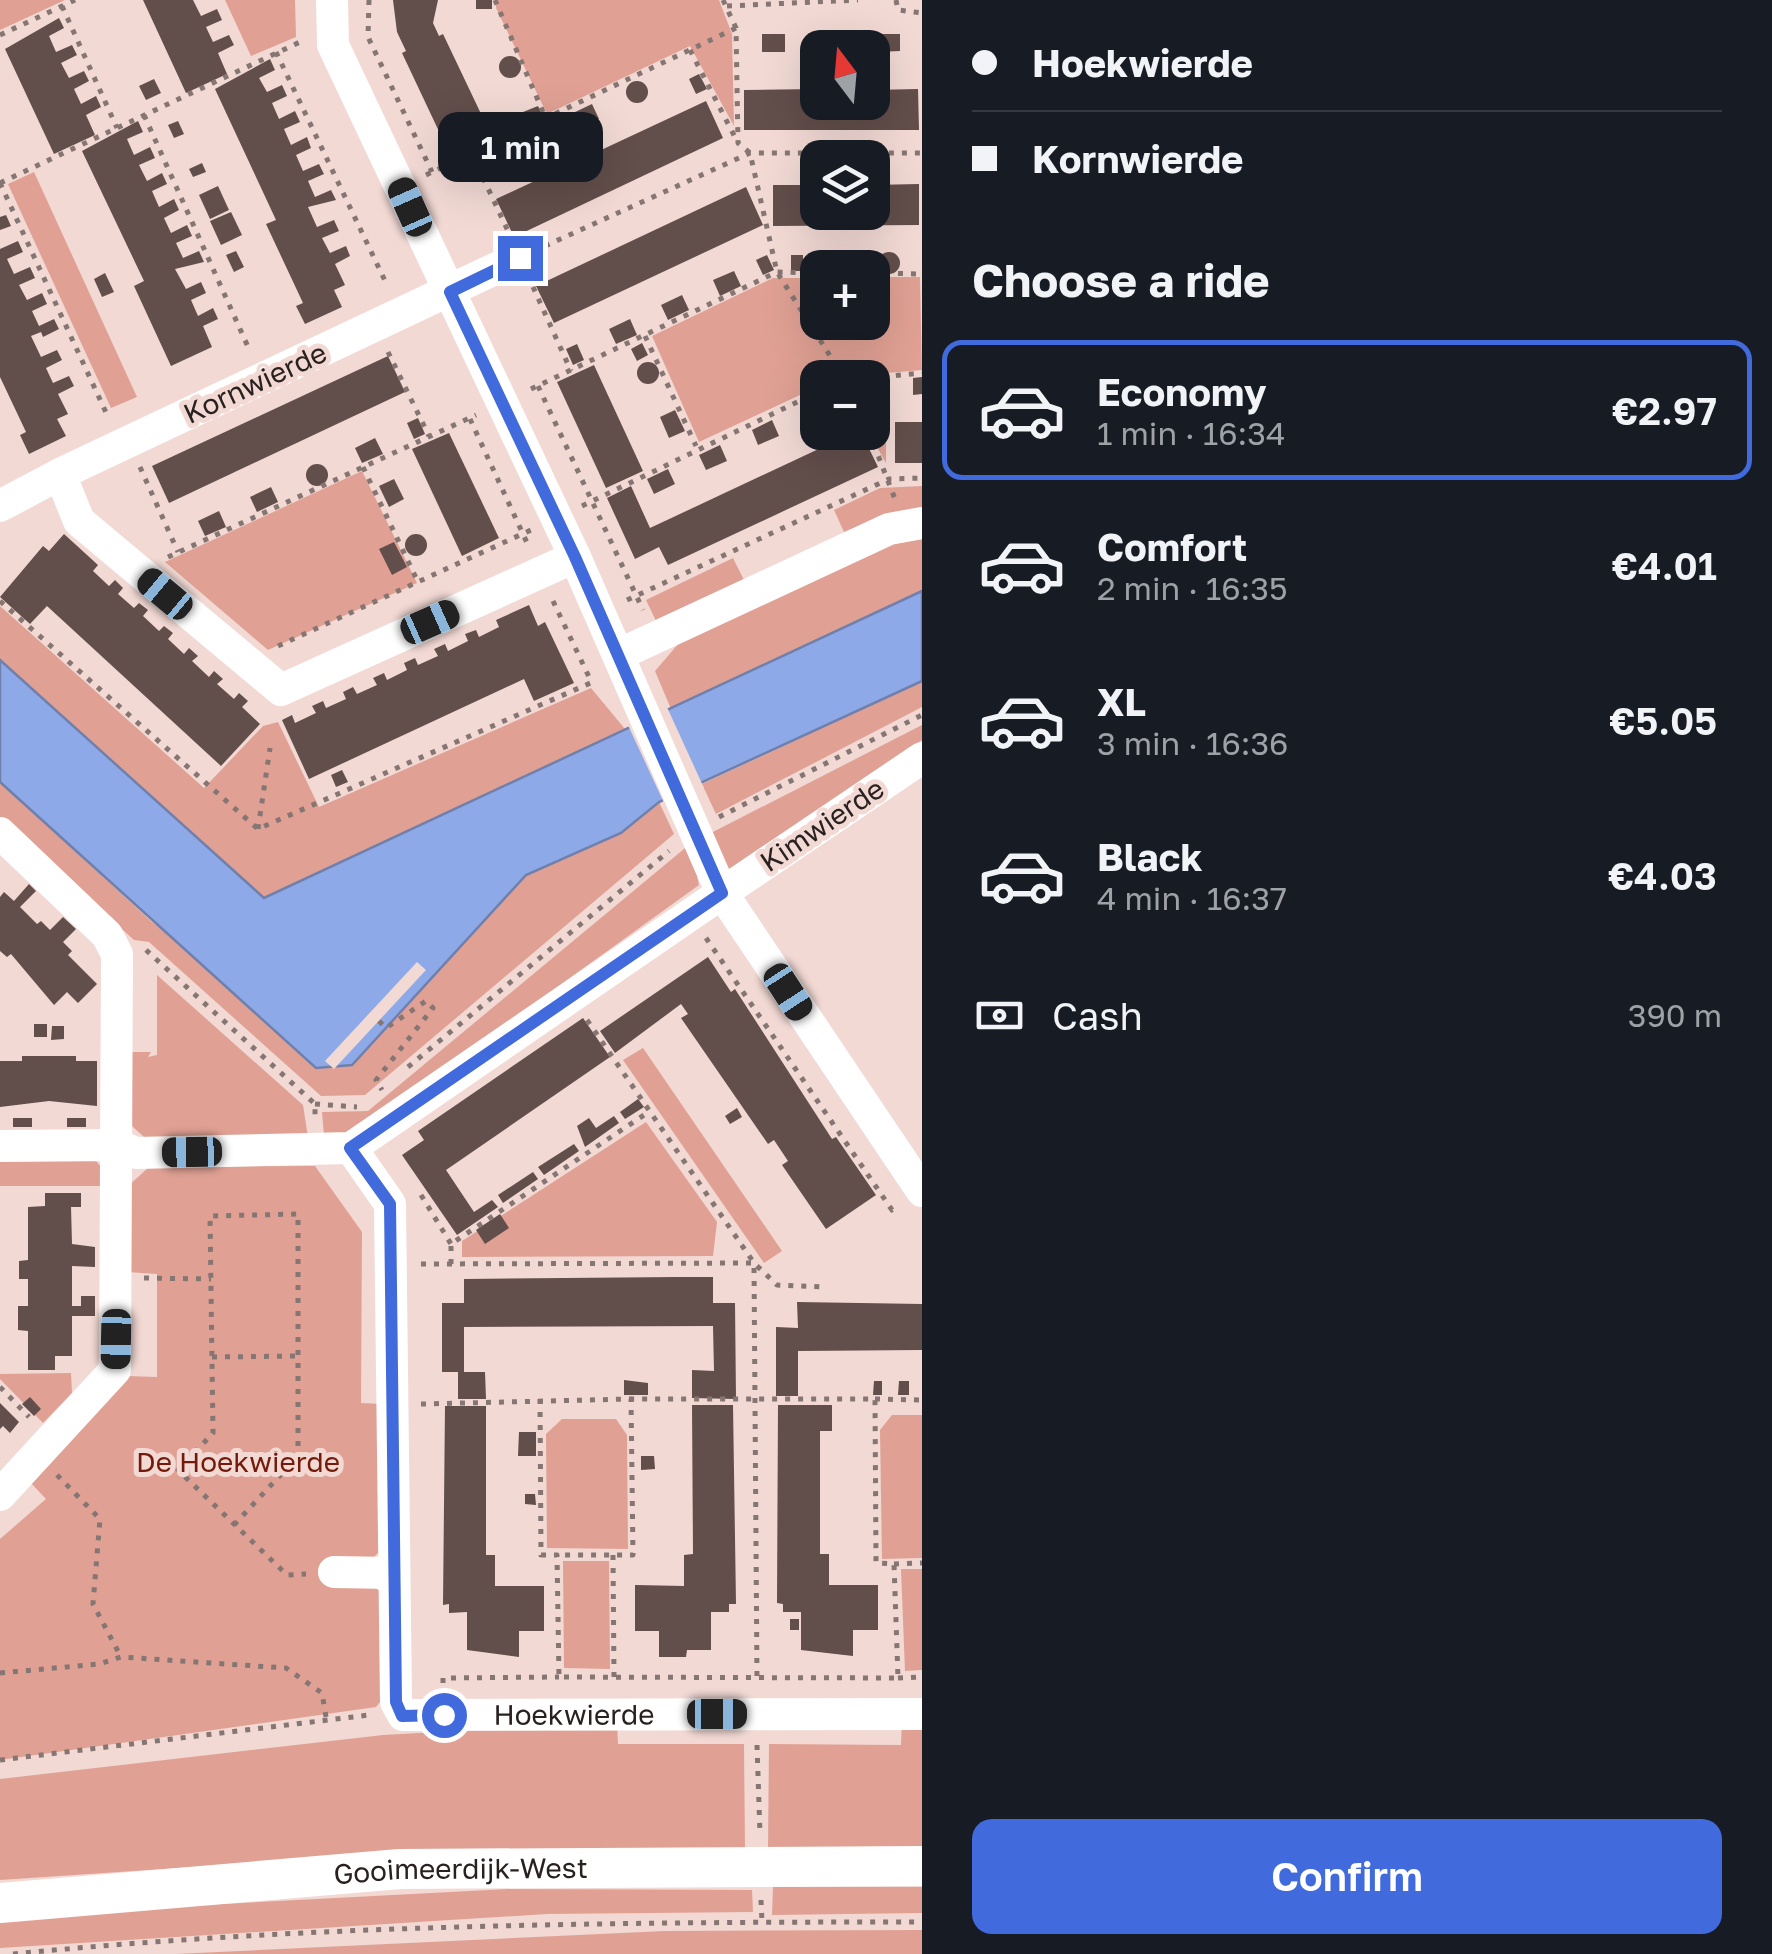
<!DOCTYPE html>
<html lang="en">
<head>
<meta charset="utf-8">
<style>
	body { margin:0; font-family:"Golos Text",sans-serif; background:#20242c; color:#f1f3f6; height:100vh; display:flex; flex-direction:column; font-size:38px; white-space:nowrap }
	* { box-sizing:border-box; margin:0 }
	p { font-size:32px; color:#9ea1a6 }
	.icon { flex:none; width:55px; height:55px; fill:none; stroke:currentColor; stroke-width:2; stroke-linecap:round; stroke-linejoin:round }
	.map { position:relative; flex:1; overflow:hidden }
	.side { display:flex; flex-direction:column; background:#171b24; width:850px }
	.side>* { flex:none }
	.hud { display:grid; align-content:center; height:220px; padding:0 50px; background:#171b24 }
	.needle { width:65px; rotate:344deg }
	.controls { position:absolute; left:800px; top:30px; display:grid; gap:20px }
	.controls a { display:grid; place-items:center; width:90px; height:90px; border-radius:20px; background:#171b24; box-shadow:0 10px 40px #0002; font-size:50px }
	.end { position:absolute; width:45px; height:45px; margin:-22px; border:12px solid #416bdc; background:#fff; box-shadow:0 0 0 5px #fff }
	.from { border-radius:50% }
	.bubble { position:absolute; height:70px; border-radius:20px; background:#171b24; box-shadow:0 10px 40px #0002; font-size:32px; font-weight:600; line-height:70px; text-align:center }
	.car { position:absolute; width:30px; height:60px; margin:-30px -15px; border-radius:12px; box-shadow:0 0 8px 2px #0007; background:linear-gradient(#222 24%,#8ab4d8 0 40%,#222 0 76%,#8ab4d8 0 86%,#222 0) }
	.hud b { display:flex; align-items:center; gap:35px; height:95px; font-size:38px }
	.hud b+b { border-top:2px solid #363941 }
	.hud i { width:25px; height:25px; background:#f1f3f6 }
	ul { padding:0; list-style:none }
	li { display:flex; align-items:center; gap:30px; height:140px; margin:0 20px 15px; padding:0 30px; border:5px solid transparent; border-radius:20px }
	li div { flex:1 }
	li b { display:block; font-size:38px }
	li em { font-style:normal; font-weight:600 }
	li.current { border-color:#416bdc }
	li>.icon { width:90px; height:90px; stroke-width:1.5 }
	h2 { padding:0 50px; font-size:45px; line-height:120px }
	.pay { display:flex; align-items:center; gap:25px; height:110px; padding:0 50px; font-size:38px }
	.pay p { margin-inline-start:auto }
	.cta { display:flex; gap:20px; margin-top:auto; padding:20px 50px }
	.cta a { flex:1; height:115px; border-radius:20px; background:#416bdc; color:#fff; font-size:40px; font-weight:600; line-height:115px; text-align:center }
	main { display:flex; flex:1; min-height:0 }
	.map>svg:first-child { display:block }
	.green { fill:#e0a194 }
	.water { fill:#8ea9e8; stroke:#7080ac; stroke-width:2.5 }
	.pier { fill:#f2d9d4 }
	.building { fill:#624e4a }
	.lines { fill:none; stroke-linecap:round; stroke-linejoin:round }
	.path { stroke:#867673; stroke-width:5; stroke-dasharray:5 8; stroke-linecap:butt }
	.minor { stroke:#fff; stroke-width:32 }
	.tertiary { stroke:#fff; stroke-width:40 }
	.route { stroke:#416bdc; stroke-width:12 }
	.labels { text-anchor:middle; stroke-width:10; stroke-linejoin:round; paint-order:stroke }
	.street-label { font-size:28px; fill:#29211f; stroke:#f2d9d4 }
	.park-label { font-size:28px; fill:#741a0a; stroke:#f2d9d4 }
</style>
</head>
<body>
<main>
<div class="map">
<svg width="922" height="1954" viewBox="0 0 922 1954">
	<rect width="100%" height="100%" fill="#f2d9d4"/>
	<g class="green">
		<path d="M0,0H65L0,30Z"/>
		<path d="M225,0H295L296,37L251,56Z"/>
		<path d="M496,0H719L732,34L734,126L690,46L547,114L496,8Z"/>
		<path d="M34,172L137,397L111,408L8,184Z"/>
		<path d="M873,277H920L922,370L886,373V463L869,433L872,432V378H818L817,387L699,442L652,336L773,278H817L818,322H872Z"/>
		<path d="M362,471L417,583L268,650L165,562Z"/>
		<path d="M922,486V511L893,513L844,532L834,510L880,488Z"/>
		<path d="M922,538V591L671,709L655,671L685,636L897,539Z"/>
		<path d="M733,558L744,580L657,623L646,600Z"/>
		<path d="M0,606L204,788L263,726L278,722L319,807L591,688L625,729L264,898L0,660Z"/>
		<path d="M922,681V707L716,814L702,784Z"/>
		<path d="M922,725V740L726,875L711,833Z"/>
		<path d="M0,782L152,922L352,1065L526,875L621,833L659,802L674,834L365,1095L321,1096L149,942L134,940L0,819Z"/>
		<path d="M690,844L699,885L374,1119L346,1134L324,1135L322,1112L368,1111Z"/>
		<path d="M157,975L303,1105L308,1137H144L132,1126L128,1052H151L148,1057L157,1055Z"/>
		<path d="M643,1048L782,1251L764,1263L623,1060Z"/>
		<path d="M646,1122L717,1222L713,1256L462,1257V1241Z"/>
		<path d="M0,1156H92L105,1172L104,1186H0Z"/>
		<path d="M315,1166L362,1232L361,1403L381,1404L382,1549L368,1563L370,1584L382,1593L384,1697L376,1707L0,1760V1539L46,1499L30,1482L127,1376L157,1377V1274L127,1272V1187L149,1167Z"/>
		<path d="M71,1373L72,1393L43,1423L0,1379V1374Z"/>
		<path d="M892,1415H922V1558L882,1559L880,1430Z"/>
		<path d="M562,1419H616L627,1435L628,1549L547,1548L546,1434Z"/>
		<path d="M563,1561H609L610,1669L564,1668Z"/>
		<path d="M901,1569H922V1670L905,1671Z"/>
		<path d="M902,1720H922V1848L768,1849L769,1744L901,1745Z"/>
		<path d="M617,1722L618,1744H744L745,1848L283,1861L0,1880V1779L383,1735Z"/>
		<path d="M773,1887H922V1913L772,1915Z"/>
		<path d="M508,1889L752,1890L753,1912L547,1914L0,1948V1920L105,1910Z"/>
		<path d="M922,1930V1954H175L665,1931Z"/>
	</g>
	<path class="water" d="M922,591V681L659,802L621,833L526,875L352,1065L316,1068L0,782V660L264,898Z"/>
	<g class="pier">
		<path d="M666,705L704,788L665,805L627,723Z"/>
		<path d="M417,962L426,970L334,1069L325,1061Z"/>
	</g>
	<g class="building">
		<path d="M143,0H193L201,16L217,9L222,20L206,27L213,42L229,35L234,45L218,53L227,74L186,93Z"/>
		<path d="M393,0H438L433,23L439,36L443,34L493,139L452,159L402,53L406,51L397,32Z"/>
		<rect x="476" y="0" width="16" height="9"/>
		<path d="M59,18L64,28L49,36L56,52L72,45L77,55L61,63L69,78L84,71L89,81L74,89L81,104L96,96L101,107L86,115L95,135L54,154L5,49Z"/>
		<rect x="762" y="34" width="23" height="18"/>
		<path d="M843,34V48H820V35Z"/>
		<path d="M877,34H900V51L877,52Z"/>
		<circle cx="510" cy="67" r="11"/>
		<path d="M270,59L275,70L259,78L267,92L282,85L287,96L272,103L279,119L295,111L300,122L284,129L291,145L307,137L311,148L296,155L303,171L319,164L324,174L308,181L315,197L331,190L336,200L308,207L317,227L334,220L339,231L322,238L330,253L346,246L350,256L335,264L345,285L334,290L342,307L305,324L296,306L303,303L266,224L276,220L215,89Z"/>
		<path d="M699,74L707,89L696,94L689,79Z"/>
		<path d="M154,79L161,93L146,100L139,86Z"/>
		<circle cx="637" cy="92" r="11"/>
		<path d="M818,89V102H872V90L918,89L919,130H744V90Z"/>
		<path d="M706,101L723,138L514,237L496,199Z"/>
		<path d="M592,104L599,119L578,129L571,114Z"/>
		<path d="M538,106L543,116L528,123L523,112Z"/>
		<path d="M138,121L143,132L127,139L134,155L150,147L155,158L139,165L147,181L162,173L167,184L152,191L159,207L174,199L179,210L164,218L171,233L187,225L192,236L176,243L183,258L199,251L204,262L175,269L186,289L201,282L206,293L191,300L198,316L213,308L218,319L203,326L212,347L171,366L134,286L144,281L82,151Z"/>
		<path d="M178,121L184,134L174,138L168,125Z"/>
		<path d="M539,128L547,144L526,153L519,138Z"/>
		<path d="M487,153L494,168L484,173L477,157Z"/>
		<path d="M202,163L206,172L193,177L189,169Z"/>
		<path d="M919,184V225L773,226V185H818V212H872V185Z"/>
		<path d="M218,186L229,210L210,219L199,195Z"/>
		<path d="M746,187L763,225L554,323L536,286Z"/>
		<path d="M231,212L242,235L221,245L210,221Z"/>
		<path d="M6,215L11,226L0,230V217Z"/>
		<path d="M18,241L23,252L7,259L14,274L30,267L35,278L19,285L27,300L42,293L47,304L32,311L39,326L54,319L59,329L43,337L41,332L31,336L41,357L57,350L62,360L46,368L53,383L69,376L74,386L58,394L68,414L57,419L66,436L29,454L20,435L26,432L0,377V249Z"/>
		<path d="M236,251L244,267L234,272L226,255Z"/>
		<circle cx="889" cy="263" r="11"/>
		<path d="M767,255L774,270L763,275L756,260Z"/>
		<rect x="791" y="255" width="12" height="16"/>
		<rect x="820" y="255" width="23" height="13"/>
		<path d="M734,271L741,286L720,296L713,280Z"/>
		<path d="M105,273L114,292L102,297L94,279Z"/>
		<path d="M682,295L689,310L668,320L661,305Z"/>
		<path d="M630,319L637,335L616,344L609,329Z"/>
		<path d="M642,343L648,355L637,361L631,349Z"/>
		<path d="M577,344L584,360L573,365L566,349Z"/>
		<path d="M388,356L405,392L169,503L152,466Z"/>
		<circle cx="648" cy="373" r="11"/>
		<path d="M594,365L643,471L606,488L557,382Z"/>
		<path d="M922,377V394L913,395V378Z"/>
		<path d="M818,399V418L811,421L803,406Z"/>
		<path d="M675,410L685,431L669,438L660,417Z"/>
		<path d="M418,418L425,434L414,439L407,423Z"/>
		<path d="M772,420L779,436L758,445L752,430Z"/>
		<rect x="895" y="422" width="27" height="41"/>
		<path d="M855,432H861L878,467L668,565L659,547L635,559L607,498L631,486L650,528Z"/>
		<path d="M449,433L499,538L462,556L412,449Z"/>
		<path d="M375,438L383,454L362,463L355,448Z"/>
		<path d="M720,445L727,461L706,470L699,455Z"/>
		<circle cx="317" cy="475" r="11"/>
		<path d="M668,469L675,484L654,494L647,479Z"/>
		<path d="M394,479L404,499L389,507L379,486Z"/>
		<path d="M271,487L278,502L257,512L250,497Z"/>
		<path d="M219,511L226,527L205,536L198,521Z"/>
		<circle cx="416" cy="545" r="11"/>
		<path d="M64,534L98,565L93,571L109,586L115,580L123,588L118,594L134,608L139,603L148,610L143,616L159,631L164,626L173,633L168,639L184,654L189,648L198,656L192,661L209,677L214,671L223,679L217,684L234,699L239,693L248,701L242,707L260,724L221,766L47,606L30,624L0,597L43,546L49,551Z"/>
		<path d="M394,542L407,567L392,575L379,549Z"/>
		<path d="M529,605L538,626L545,622L574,683L534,701L524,679L309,779L282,720L292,715L295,723L316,713L312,706L323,701L326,708L346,699L343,692L353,687L357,694L377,685L373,678L384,673L387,680L407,670L404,663L415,658L418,665L438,656L434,649L445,644L448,651L468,641L465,634L476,630L479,637L499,627L496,620Z"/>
		<path d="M342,770L348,782L336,787L331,775Z"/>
		<path d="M29,884L36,891L20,907L37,924L41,921L50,930L63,917L76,929L63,942L72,951L68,955L97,984L78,1003L67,992L54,1005L11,954L7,957L0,951V897L4,892L14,901Z"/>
		<path d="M708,957L731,992L735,989L832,1139L836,1137L876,1195L826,1229L782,1165L788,1161L774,1140L768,1144L681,1018L688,1014L681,1004L615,1053L600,1031Z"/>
		<path d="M583,1018L610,1057L446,1170L474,1212L492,1200L498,1207L457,1235L402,1155L424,1140L418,1131Z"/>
		<rect x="34" y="1024" width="13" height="13"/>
		<path d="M52,1026H64V1039L51,1040Z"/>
		<path d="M22,1056H76V1061H97V1106L49,1101L0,1107V1061H22Z"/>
		<path d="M638,1099L644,1107L625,1119L620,1112Z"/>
		<path d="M737,1108L742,1117L730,1124L725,1116Z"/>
		<path d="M614,1116L619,1123L585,1147L577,1126L589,1118L596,1128Z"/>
		<rect x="13" y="1118" width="19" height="9"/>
		<rect x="67" y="1118" width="19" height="9"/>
		<path d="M574,1144L579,1151L544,1175L538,1167Z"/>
		<path d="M533,1172L538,1179L503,1203L498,1195Z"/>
		<path d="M45,1193H81V1207H71L72,1244L95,1247V1267L72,1266V1306H81V1296H95V1316H72V1356H55V1370H28V1331L18,1330V1306H28V1279H19V1261L28,1260V1207L45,1206Z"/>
		<path d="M500,1214L509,1228L485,1244L476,1230Z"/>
		<path d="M678,1277H713V1303H735L736,1399L692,1398V1370L714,1371L713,1326L464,1327V1372H485L486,1399H458V1372H442V1303H464V1279Z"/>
		<path d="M797,1302L922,1304V1350L798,1351V1396H776V1327L798,1328Z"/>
		<path d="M624,1380L648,1383V1395H624Z"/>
		<path d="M874,1381H882V1395H873Z"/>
		<path d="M899,1381H909V1395H898Z"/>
		<path d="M30,1397L41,1409L34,1416L22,1404Z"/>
		<path d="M0,1403L19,1422L10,1433L3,1426L0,1429Z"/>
		<path d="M692,1405H733L736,1604H729V1612H711V1650H687L686,1657H659V1631H635V1585L684,1586V1555L693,1554Z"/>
		<path d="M778,1405H832V1431H820V1554H829V1585H878V1630H853V1656L801,1650V1612H783V1604L777,1603Z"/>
		<path d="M445,1406H486V1555H495V1586H544V1631H519V1657L467,1650V1612L449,1613V1604L443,1605Z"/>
		<path d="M519,1432H536V1456H518Z"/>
		<path d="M641,1456H654L655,1469L641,1470Z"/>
		<path d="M525,1494H535L536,1505L525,1504Z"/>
		<rect x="790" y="1619" width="9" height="11"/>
	</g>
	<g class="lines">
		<g class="path">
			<path d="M369,0L368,37L432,172"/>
			<path d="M495,0L546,119"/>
			<path d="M723,0L736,28L738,143L750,153L777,272L844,378"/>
			<path d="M896,0L898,10L922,13"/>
			<path d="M62,6L117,128"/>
			<path d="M727,6L858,0"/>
			<path d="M0,35L75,0"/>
			<path d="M690,50L737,141"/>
			<path d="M276,52L387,285"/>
			<path d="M144,115L249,349"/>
			<path d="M472,154L508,231"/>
			<path d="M426,175L736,28"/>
			<path d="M0,183L300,42"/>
			<path d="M0,183L109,419"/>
			<path d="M545,246L750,153H922"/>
			<path d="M872,273L922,274"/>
			<path d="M533,287L571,371"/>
			<path d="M645,336L696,446"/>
			<path d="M388,352L429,436"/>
			<path d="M870,378L922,373"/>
			<path d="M538,386L643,610"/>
			<path d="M531,389L777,272L818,273"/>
			<path d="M470,419L528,545"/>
			<path d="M869,432L895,499"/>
			<path d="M140,467L178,552"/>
			<path d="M363,467L418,582"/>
			<path d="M582,506L818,392"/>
			<path d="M168,557L476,415"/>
			<path d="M627,600L889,479L922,478"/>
			<path d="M0,601L258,829L595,681"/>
			<path d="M553,601L590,679"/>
			<path d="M278,646L531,530"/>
			<path d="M719,817L922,715"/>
			<path d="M258,829L270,748"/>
			<path d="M706,938L892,1210L895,1208"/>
			<path d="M146,950L315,1104V1119"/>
			<path d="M587,1020L754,1263L777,1285L826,1287"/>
			<path d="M379,1021L386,1028L426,1001L433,1008L376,1080L382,1090"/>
			<path d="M408,1067L669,851"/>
			<path d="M315,1104L357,1107"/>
			<path d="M421,1195L451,1244"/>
			<path d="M421,1264L754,1263L757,1680"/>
			<path d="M451,1264V1244L650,1111"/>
			<path d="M144,1278L211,1279"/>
			<path d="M212,1357L298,1356"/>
			<path d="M0,1387L29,1417"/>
			<path d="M540,1399L541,1555H557L559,1677L898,1678L894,1564L876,1563L875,1399H631"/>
			<path d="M875,1399L922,1400"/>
			<path d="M421,1404L631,1399L633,1555H557"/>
			<path d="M57,1475L100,1519L93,1604L121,1657"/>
			<path d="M234,1525L298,1456V1214L210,1216L213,1433L178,1470L287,1575L306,1574"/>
			<path d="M613,1555L614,1677"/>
			<path d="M894,1564L922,1563"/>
			<path d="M0,1673L99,1664L121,1657L286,1668L322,1693L326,1717"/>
			<path d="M898,1678L922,1677"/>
			<path d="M443,1683V1678L559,1677"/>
			<path d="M757,1745L760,1834"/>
			<path d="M0,1760L369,1715"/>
			<path d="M761,1900L762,1922"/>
			<path d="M13,1954C314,1924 620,1922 922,1922"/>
		</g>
		<g class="minor">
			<path d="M520,257L60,474L79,521L281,690L575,557"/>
			<path d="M0,506L60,474"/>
			<path d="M618,655L889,529L922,523"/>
			<path d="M922,758L722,893L922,1191"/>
			<path d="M0,833L107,935L117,954L115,1370L0,1495"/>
			<path d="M0,1146L118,1145L136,1153L351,1148L722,893L575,557L333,45L332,0"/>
			<path id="s1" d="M351,1148L390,1204L396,1702L403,1715L922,1714"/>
			<path d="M334,1572L393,1573"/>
		</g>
		<path class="tertiary" id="s2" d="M0,1903L400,1869L922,1866"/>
	</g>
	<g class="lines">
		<path class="route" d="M444,1715L402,1716L396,1702L390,1204L350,1148L722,893L575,557L450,292L520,258"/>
	</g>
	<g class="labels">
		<g class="street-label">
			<text transform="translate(255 383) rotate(-25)" y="10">Kornwierde</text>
			<text transform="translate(822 825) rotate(-34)" y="10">Kimwierde</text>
			<text dy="10" stroke="none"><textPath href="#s1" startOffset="752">Hoekwierde</textPath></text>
			<text dy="10" stroke="none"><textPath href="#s2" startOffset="462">Gooimeerdijk-West</textPath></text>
		</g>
		<g class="park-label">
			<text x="238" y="1472">De Hoekwierde</text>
		</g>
	</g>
</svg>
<div class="controls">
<a><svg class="needle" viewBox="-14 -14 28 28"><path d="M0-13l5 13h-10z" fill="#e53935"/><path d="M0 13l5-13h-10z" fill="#9ea1a6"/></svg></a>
<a><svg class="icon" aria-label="layers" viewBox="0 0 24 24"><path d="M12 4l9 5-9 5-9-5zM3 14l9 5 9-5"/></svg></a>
<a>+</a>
<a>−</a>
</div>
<i class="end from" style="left:444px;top:1715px"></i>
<i class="end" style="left:520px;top:258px"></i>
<div class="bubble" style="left:438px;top:112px;width:165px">1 min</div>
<i class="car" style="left:410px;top:207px;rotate:336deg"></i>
<i class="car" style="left:165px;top:594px;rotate:310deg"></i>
<i class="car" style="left:430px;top:622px;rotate:66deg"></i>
<i class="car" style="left:788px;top:992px;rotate:147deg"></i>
<i class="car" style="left:192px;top:1152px;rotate:269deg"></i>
<i class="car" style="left:116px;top:1339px;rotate:181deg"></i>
<i class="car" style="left:717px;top:1714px;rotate:90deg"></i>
</div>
<section class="side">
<div class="hud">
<b><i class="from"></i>Hoekwierde</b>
<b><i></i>Kornwierde</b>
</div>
<h2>Choose a ride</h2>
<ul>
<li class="current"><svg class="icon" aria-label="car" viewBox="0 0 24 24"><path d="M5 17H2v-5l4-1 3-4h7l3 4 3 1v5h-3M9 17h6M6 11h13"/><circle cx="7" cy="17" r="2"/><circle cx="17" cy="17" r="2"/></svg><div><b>Economy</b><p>1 min · 16:34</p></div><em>€2.97</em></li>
<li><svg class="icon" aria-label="car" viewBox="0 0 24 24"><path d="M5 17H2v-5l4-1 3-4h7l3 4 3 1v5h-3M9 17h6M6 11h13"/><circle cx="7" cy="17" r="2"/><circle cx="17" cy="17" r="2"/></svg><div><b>Comfort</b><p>2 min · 16:35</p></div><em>€4.01</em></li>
<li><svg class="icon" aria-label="car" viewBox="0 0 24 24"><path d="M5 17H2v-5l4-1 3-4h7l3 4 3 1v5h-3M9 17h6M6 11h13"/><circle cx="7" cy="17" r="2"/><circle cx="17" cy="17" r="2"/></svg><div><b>XL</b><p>3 min · 16:36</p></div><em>€5.05</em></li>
<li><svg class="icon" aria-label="car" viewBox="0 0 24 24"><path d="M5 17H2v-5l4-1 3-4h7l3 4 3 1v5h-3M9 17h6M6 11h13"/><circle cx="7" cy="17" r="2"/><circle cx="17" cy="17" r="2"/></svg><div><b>Black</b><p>4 min · 16:37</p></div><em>€4.03</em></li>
</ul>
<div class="pay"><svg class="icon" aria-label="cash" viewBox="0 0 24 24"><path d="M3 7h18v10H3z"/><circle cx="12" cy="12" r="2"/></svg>Cash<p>390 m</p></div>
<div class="cta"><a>Confirm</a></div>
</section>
</main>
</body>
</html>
